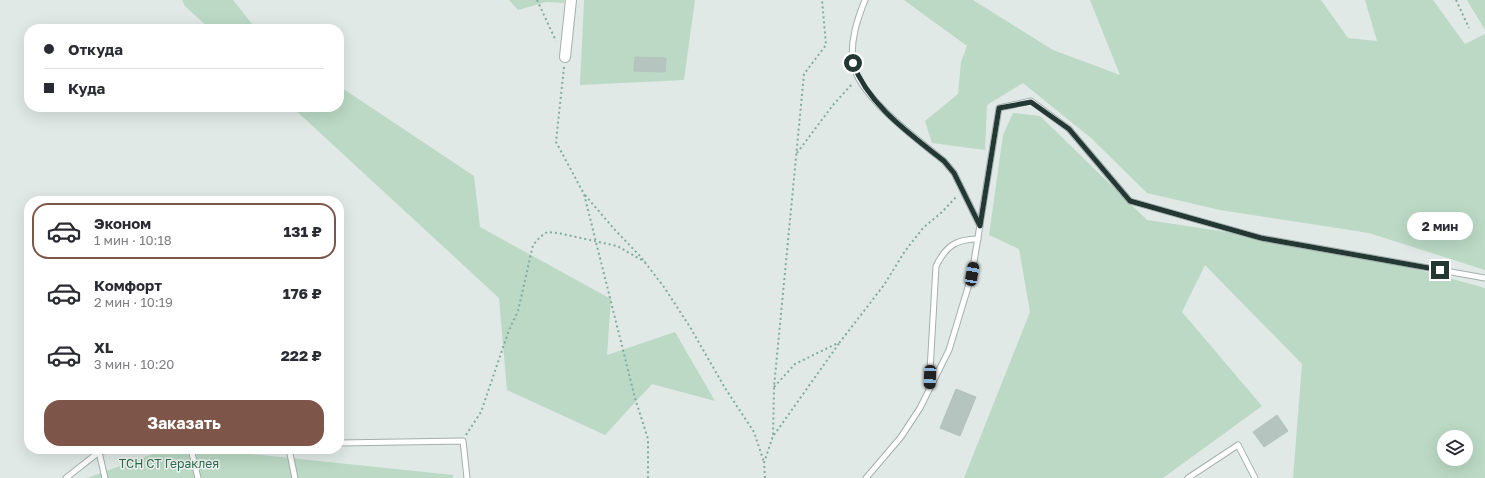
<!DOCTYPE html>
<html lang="ru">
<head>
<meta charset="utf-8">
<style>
	body { margin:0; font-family:"Golos Text",sans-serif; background:#f2f2f3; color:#2b2b33; height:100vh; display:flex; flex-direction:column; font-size:15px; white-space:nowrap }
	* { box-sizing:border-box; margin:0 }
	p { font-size:13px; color:#7c7c81 }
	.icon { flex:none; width:22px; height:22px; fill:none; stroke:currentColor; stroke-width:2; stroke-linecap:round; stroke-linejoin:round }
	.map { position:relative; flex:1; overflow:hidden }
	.panel { position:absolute; left:24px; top:196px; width:320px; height:258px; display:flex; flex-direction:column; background:#fff; border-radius:16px; box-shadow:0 4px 16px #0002 }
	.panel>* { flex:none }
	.hud { position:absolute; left:24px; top:24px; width:320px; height:88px; border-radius:16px; box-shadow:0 4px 16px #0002; display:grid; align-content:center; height:88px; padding:0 20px; background:#fff }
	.buttons { position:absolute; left:1437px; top:430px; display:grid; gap:8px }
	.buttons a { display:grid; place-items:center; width:36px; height:36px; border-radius:50%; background:#fff; box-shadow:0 4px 16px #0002; font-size:20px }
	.end { position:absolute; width:18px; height:18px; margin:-9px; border:5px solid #233833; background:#fff; box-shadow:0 0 0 2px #fff }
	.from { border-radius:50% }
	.bubble { position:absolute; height:28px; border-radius:14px; background:#fff; box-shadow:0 4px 16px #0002; font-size:13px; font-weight:700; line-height:28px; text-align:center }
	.car { position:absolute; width:12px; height:24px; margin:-12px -6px; border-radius:5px; box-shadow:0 0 3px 1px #0007; background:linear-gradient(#222 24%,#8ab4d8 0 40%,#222 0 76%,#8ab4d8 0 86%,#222 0) }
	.hud b { display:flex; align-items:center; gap:14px; height:38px; font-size:15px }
	.hud b+b { border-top:1px solid #e1e1e2 }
	.hud i { width:10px; height:10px; background:#2b2b33 }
	ul { padding:7px 0 0; list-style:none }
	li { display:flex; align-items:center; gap:12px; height:56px; margin:0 8px 6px; padding:0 12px; border:2px solid transparent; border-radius:16px }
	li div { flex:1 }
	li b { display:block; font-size:15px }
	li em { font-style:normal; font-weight:700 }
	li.selected { border-color:#7e5649 }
	li>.icon { width:36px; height:36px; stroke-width:1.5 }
	.primary-button { display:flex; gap:8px; margin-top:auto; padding:8px 20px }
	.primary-button a { flex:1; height:46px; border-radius:16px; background:#7e5649; color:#fff; font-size:16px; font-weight:700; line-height:46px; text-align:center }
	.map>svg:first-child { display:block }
	.green { fill:#bbd9c5; fill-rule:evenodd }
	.building { fill:#b6c4bf; stroke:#b3c2bd }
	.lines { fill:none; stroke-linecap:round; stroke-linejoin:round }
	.lane-casing { stroke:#a4b0ad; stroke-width:7 }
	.street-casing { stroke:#a4b0ad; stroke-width:12 }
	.path { stroke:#84aaa0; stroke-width:2; stroke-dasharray:2 3; stroke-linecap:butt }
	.lane { stroke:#fff; stroke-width:5 }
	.street { stroke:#fff; stroke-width:10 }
	.route { stroke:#233833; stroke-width:5 }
	.labels { text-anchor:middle; stroke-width:3; stroke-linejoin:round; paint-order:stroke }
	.park-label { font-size:12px; fill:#316a4b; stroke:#f0f6f4 }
</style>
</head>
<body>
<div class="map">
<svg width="1485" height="478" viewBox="0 0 1485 478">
	<rect width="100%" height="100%" fill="#e0e9e6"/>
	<g class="green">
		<path d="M182,0H233L256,29H210L185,6Z"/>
		<path d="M509,0H564V3L546,2L518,10Z"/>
		<path d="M584,0H695L684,80L580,85Z"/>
		<path d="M904,0H973L1053,50L1120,75L1090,0H1321L1348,38L1377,41L1365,0H1433L1465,44L1485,34V270L1369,233L1220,210L1147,193L1091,138L1023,83L987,105L985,150L932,143L925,121L958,94L961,62L967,46Z"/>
		<path d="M1467,0H1485V30Z"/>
		<path d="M339,86L474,176L480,227L611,299L607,355L675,332L715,401L652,384L605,435L507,390L499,298L292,107H339Z"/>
		<path d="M1013,113L1040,116L1147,220L1347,250L1485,288V478H1293L1302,364L1205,265L1182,312L1262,406L1163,478H964L1030,312L1019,249L989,235L1003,135ZM1444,437H1466V459H1444Z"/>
		<path d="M167,449H204L453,475V478H87Z"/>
	</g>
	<g class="building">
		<path d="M635,57L666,58L665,72L634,71Z"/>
		<path d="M956,389L976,397L960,436L940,428Z"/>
		<path d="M1277,415L1288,431L1264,447L1253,432Z"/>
	</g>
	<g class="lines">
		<defs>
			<g id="lane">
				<path d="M865,0C857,20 850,41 853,63C858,96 918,140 944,161L954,173L980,226"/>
				<path d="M929,388L936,266C946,246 956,239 978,239"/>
				<path d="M339,443L463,441L467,478"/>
				<path d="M191,449L198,478"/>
				<path d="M289,449L295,478"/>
				<path d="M99,452L111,449"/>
				<path d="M66,478L99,452L105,478"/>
				<path d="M866,478L901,437L920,408L949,350L972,274L999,108L1031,101L1069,129L1130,201L1261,238L1485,278"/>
				<path d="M1188,478L1238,445L1255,478"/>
			</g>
			<path id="street" d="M565,57L571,0"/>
		</defs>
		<use href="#lane" class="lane-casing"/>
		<use href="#street" class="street-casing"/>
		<g class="path">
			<path d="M537,0L556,41"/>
			<path d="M1456,0L1469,28"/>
			<path d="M564,67L556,142L584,194L635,398L648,439V478"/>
			<path d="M797,153L833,105L853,83"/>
			<path d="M585,195L615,230L640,256L664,287L690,327L725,388L754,432L764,462"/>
			<path d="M774,387L795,364L840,342L884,285L905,251L923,228L942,212L957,196"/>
			<path d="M466,435L481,412L509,330L518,311L533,245L540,237L547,232L558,233L617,246L645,262"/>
			<path d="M774,435L840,342"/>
			<path d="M765,478L764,463L773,436L774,387L804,74L826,45L822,0"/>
		</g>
		<use href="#lane" class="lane"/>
		<use href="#street" class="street"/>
	</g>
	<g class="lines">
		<path class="route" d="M853,63C868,105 910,134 944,161L954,173L980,226L999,108L1031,102L1069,129L1130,201L1261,238L1440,270"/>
	</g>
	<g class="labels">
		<g class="park-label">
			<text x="169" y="468">ТСН СТ Гераклея</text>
		</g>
	</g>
</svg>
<div class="buttons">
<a><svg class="icon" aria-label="layers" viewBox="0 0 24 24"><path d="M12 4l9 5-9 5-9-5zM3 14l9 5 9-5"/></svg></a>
</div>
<i class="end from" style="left:853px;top:63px"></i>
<i class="end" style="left:1440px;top:270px"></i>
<div class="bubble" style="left:1407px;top:212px;width:66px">2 мин</div>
<i class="car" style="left:972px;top:274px;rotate:10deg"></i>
<i class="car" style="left:930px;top:377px;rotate:182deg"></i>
<div class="hud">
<b><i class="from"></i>Откуда</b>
<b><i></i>Куда</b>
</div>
<section class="panel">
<ul>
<li class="selected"><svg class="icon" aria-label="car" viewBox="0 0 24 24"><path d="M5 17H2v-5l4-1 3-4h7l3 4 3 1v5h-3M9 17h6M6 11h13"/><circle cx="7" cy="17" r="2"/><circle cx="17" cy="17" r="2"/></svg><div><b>Эконом</b><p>1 мин · 10:18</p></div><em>131 ₽</em></li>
<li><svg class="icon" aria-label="car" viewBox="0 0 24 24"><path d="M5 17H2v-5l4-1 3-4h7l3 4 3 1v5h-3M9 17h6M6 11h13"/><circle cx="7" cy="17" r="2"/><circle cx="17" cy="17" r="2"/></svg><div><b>Комфорт</b><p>2 мин · 10:19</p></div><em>176 ₽</em></li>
<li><svg class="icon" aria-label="car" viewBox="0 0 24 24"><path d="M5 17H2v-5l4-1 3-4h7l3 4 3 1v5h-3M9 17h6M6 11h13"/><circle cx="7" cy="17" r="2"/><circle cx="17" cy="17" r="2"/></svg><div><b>XL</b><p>3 мин · 10:20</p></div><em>222 ₽</em></li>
</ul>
<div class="primary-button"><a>Заказать</a></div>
</section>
</div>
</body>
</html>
